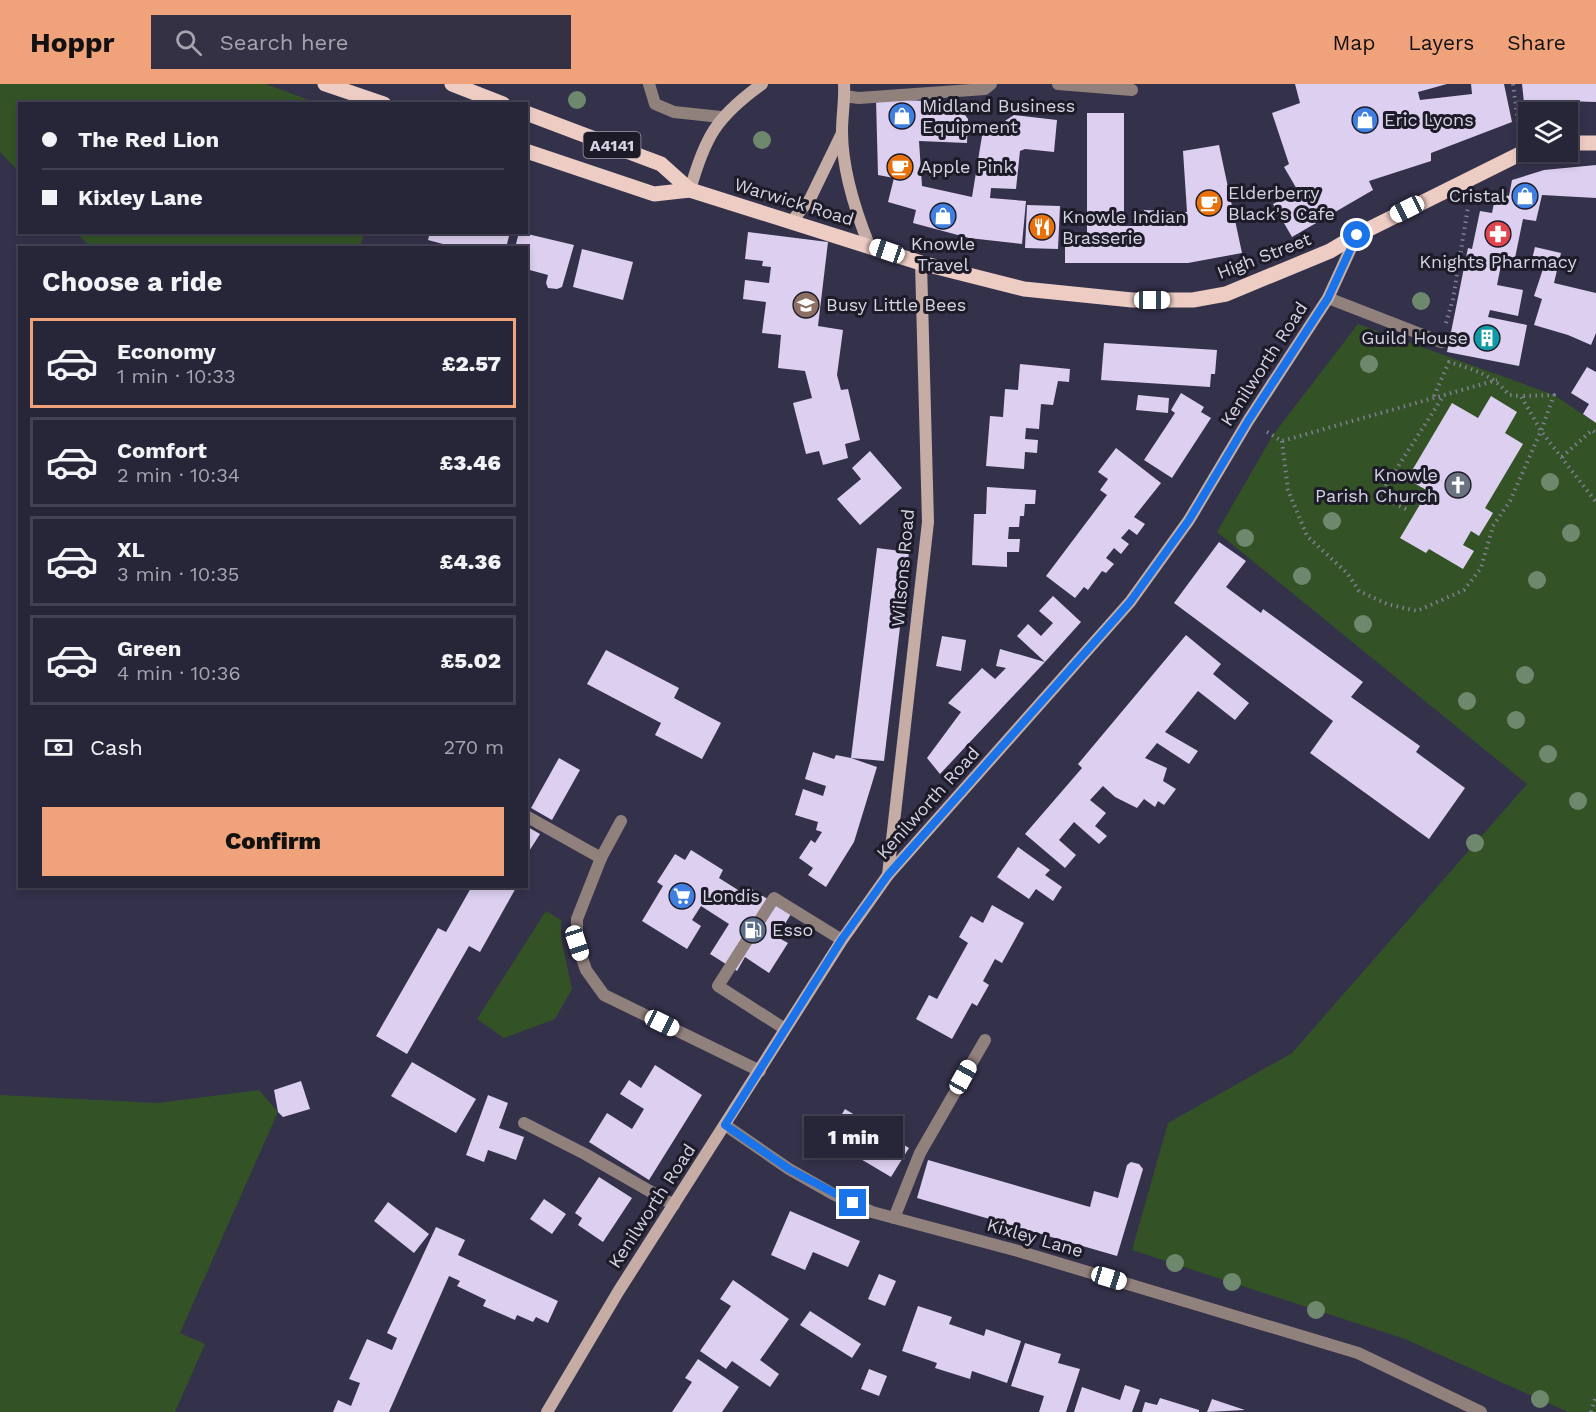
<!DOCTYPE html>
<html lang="en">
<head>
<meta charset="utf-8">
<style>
	body { margin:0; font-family:"Work Sans",sans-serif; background:#333143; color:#f1f3f6; height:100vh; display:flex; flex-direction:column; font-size:22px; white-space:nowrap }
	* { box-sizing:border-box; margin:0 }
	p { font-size:20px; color:#a4a5ae }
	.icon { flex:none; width:33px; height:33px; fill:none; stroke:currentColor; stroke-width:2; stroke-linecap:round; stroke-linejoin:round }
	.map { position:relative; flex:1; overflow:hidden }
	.details { position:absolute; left:18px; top:162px; width:510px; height:642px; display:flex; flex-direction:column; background:#272538; border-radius:0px; box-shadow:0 3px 9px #0003,0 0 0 2px #434253 }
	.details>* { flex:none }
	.banner { position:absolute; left:18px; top:18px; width:510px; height:132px; border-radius:0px; box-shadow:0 3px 9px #0003,0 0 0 2px #434253; display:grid; align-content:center; height:132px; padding:0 24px; background:#272538 }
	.tools { position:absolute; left:1518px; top:18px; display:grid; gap:12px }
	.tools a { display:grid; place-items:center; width:60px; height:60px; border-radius:0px; background:#272538; box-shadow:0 3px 9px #0003,0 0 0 2px #434253; font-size:30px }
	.end { position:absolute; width:27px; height:27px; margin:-14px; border:8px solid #1a73e8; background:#fff; box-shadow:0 0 0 3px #fff }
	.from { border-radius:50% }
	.bubble { position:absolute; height:42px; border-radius:0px; background:#272538; box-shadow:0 3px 9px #0003,0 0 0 2px #434253; font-size:20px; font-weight:800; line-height:42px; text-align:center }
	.car { position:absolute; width:18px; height:36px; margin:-18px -9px; border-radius:8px; box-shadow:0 0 4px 2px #0007; background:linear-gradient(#fff 24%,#345 0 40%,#fff 0 76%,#345 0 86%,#fff 0) }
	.banner b { display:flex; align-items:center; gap:21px; height:57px; font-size:22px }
	.banner b+b { border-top:2px solid #434253 }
	.banner i { width:15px; height:15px; background:#f1f3f6 }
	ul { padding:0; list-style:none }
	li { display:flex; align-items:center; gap:18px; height:90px; margin:0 12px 9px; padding:0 12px; border:3px solid #434253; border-radius:0px }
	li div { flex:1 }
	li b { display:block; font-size:22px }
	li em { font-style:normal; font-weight:800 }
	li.active { border-color:#f0a27a }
	li>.icon { width:54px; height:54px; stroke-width:1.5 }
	h2 { padding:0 24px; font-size:27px; line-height:72px }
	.pay { display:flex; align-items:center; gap:15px; height:66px; padding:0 24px; font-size:22px }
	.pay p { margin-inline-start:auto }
	.action { display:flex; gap:12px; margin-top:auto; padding:12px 24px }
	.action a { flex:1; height:69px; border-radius:0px; background:#f0a27a; color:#111; font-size:24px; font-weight:800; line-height:69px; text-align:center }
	header { display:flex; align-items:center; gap:36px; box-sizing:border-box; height:84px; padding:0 30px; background:#f0a27a; color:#111 }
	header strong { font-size:28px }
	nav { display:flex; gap:33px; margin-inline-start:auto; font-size:21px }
	.search { width:420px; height:54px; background:#333143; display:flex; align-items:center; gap:15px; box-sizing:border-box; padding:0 21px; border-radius:0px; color:#a4a5ae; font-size:22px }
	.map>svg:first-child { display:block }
	.green { fill:#335326 }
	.building { fill:#dccfef }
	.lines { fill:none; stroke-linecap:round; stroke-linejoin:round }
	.path { stroke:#817e94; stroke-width:4; stroke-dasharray:1.5 4.5; stroke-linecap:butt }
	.service { stroke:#91817d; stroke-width:12 }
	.minor { stroke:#91817d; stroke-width:12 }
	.secondary { stroke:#c5aca5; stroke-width:12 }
	.primary { stroke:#edccc4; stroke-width:15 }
	.tree { fill:#6e886d }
	.route { stroke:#1a73e8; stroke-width:8 }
	.labels { text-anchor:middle; stroke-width:6; stroke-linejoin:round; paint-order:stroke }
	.shield { fill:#1c1b27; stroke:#9e9cac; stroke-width:1.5 }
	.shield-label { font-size:16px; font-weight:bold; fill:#d5d4e5 }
	.poi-label { font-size:18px; fill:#d5d4e5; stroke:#1c1b27; text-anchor:start }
	.street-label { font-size:18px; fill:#d5d4e5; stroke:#1c1b27 }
</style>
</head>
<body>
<header>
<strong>Hoppr</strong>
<div class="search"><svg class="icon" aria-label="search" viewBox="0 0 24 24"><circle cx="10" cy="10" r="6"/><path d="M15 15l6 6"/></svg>Search here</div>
<nav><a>Map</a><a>Layers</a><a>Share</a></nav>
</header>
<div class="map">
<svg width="1596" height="1328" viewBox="0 0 1596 1328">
	<rect width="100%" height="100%" fill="#34314b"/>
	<g class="green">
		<path d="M0,0H266L317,19L20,20L19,88L0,68Z"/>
		<path d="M76,149H364L360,164L91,163Z"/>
		<path d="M1358,240L1554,311L1596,339V1328H1568L1405,1255L1132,1166L1168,1039L1292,969L1527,700L1217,448L1273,351Z"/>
		<path d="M546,827L561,836V854L572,905L555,935L504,954L477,935Z"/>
		<path d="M259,1006L278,1028L180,1249L205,1260L175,1328H0V1011L157,1019Z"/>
	</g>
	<g class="building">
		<path d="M1295,0H1447L1418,8L1420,16L1472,10L1471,0H1504L1512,38L1431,69V77L1369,97L1373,106L1292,153L1273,120L1298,107L1284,83L1289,80L1272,29L1300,19Z"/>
		<path d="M1522,0H1596V18L1565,17L1525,28Z"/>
		<path d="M876,15L955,18L968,35L967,59L919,57L922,102L972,113L982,52L1014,31L1057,36L1054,68L1025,65L1020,67L1016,105L991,104L990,114L1026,117L1022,160L969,154L913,139L916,126L888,118L894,94L878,91Z"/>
		<path d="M1087,29H1124V142H1142L1144,126L1187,128L1183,67L1219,61L1242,169L1188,179H1065V152H1087Z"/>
		<path d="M1596,81V114L1542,111L1536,137L1523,135L1515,174L1503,171L1497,201L1523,206L1518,232L1490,226L1488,233L1527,241L1519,282L1447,268L1468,164L1472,165L1480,127L1492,129L1496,109L1509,112L1512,96L1544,86Z"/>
		<path d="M1027,121L1060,122L1058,165L1025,164Z"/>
		<path d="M430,148H510L506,164H458L428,156Z"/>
		<path d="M519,148L574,161L562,203L557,205L548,204L546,199L548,191L526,185V164H515Z"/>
		<path d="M748,148L828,158L818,242L843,246L837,291L841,306L848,305L860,356L845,360L848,374L823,381L819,367L806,370L793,319L812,314L805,287L778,284L781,251L762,249L766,218L743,215L745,196L769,199L771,183L762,182L763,177L745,175Z"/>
		<path d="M1535,163L1561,169L1554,199L1596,209V249L1591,261L1568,251L1534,241L1542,215L1534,212L1544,182L1531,179Z"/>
		<path d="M582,165L633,178L623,216L573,203Z"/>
		<path d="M1104,259L1217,266L1215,290H1211L1210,303L1101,296Z"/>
		<path d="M1020,280L1070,285L1069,298L1058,297L1053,321L1041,320L1039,345L1026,344L1025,355L1038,356L1037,369L1025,368L1024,385L986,382L990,332L1003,333L1005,305L1018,306Z"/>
		<path d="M1587,283L1596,288V339L1583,330L1589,320L1571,309Z"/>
		<path d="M1181,309L1204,323L1201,328L1211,334L1172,394L1144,376L1175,329L1171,326Z"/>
		<path d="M1138,311L1169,314L1168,329L1136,326Z"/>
		<path d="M1491,312L1517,328L1505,349L1523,360L1485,424L1493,429L1479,452L1471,447L1463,461L1474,467L1463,485L1429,465L1426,469L1400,454L1428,407L1407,395L1452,319L1478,334Z"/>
		<path d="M1116,364L1161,399L1134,433L1145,440L1137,451L1129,445L1121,454L1129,460L1121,470L1114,464L1106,474L1114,480L1106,489L1102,487L1088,506L1084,503L1075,514L1046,492L1107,411L1100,406L1108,395L1098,388Z"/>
		<path d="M870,367L902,404L860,441L837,415L861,395L852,384Z"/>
		<path d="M987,403L1036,406L1035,420H1025L1024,432H1020L1019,443H1009L1008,455H1020L1019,468H1007V483L972,481L974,430H986Z"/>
		<path d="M1219,458L1246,477L1226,503L1261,529L1263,525L1363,598L1351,613L1420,662L1416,668L1465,704L1429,755L1310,669L1333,637L1174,519Z"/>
		<path d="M877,464L909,468L884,677L851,674Z"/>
		<path d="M1053,512L1081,538L1045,578L1017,552L1028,540L1041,552L1053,539L1039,527Z"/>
		<path d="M1186,551L1221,580L1213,590L1249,619L1235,636L1198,607L1165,648L1198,667L1189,680L1157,659L1145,674L1167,684L1163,697L1176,705L1164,721L1158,717L1155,723L1144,715L1137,724L1115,713L1103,702L1090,716L1106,729L1095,742L1107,752L1099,760L1074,738L1059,756L1076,771L1065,784L1025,750L1082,684L1078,680Z"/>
		<path d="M942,552L966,556L961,587L936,582Z"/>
		<path d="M1000,565L1045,578L940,690L927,674L961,628L948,619L982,584L995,595L1006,584L996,582Z"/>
		<path d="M606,566L679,604L674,614L721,639L702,675L655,651L661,639L587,600Z"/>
		<path d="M813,668L834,675L836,671L851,674L877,683L854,758L826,803L808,791L813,784L799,774L811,756L815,759L822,748L816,746L818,738L795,731L803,705L823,712L826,702L805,695Z"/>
		<path d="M559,674L580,686L552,736L531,724Z"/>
		<path d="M526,742L540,750L526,772Z"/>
		<path d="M1018,763L1050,786L1045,791L1062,803L1053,817L1036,805L1029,815L997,793Z"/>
		<path d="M691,766L723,786L719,794L746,811L750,804L791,830L777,853L788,859L769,889L745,873L737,887L710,870L729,840L701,822L692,836L701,842L687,865L642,837L663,802L657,798L675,770L685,776Z"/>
		<path d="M472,802H517L480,868L469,862L407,970L376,952L438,844L446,848Z"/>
		<path d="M992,821L1024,839L1002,879L995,875L983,897L989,901L977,922L972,919L952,955L916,935L929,911L937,915L968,859L959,853L971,832L983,839Z"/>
		<path d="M412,978L476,1015L456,1049L391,1012Z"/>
		<path d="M655,981L702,1011L649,1096L589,1058L607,1029L632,1045L644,1025L620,1010L629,996L641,1004Z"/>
		<path d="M301,997L310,1025L283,1033L278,1028L274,1006Z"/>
		<path d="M488,1011L508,1019L499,1044L524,1053L516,1076L488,1066L484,1078L466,1071Z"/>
		<path d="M845,1025L909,1064L891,1093L827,1055Z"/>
		<path d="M928,1076L1090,1123L1094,1107L1118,1114L1127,1081L1131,1078L1139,1080L1143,1085L1117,1172L917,1114Z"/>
		<path d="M599,1093L632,1114L603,1158L578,1141L582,1134L575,1129Z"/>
		<path d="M544,1115L566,1130L552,1150L530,1135Z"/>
		<path d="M388,1118L429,1150L414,1169L374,1137Z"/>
		<path d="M790,1127L860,1157L848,1183L813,1168L805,1186L771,1171Z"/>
		<path d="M436,1143L465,1156L458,1171L558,1217L548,1239L536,1233L533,1238L517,1231L515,1236L483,1222L486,1216L457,1202L460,1197L449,1192L389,1328H333L338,1316L351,1322L360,1299L349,1295L367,1255L392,1266L397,1254L387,1249Z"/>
		<path d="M879,1190L896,1197L885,1222L868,1215Z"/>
		<path d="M733,1196L789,1235L760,1276L779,1290L770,1303L732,1277L726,1285L700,1267L731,1222L720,1215Z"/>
		<path d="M918,1222L952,1233L949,1240L964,1245L984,1252L986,1245L1021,1257L1007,1299L972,1287L970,1295L935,1284L937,1279L902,1267Z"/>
		<path d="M810,1227L861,1260L852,1274L800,1241Z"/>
		<path d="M1025,1259L1061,1270L1058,1279L1080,1285L1066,1328H1039L1044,1312L1011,1302Z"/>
		<path d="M698,1275L739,1303L722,1328H672L692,1298L685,1294Z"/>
		<path d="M869,1285L887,1292L879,1312L861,1305Z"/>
		<path d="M1125,1301L1140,1306L1132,1328H1074L1082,1303L1120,1316Z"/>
		<path d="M1160,1314L1199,1326V1328H1142L1145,1318L1157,1321Z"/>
		<path d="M1212,1315L1245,1326L1207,1328Z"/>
	</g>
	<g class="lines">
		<g class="path">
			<path d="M1513,0L1519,47"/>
			<path d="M1446,239L1453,215L1468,123"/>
			<path d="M1434,312L1449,278C1473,285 1493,291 1509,311L1521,312L1541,347L1596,418"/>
			<path d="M1267,348L1282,357L1497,296"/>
			<path d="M1282,357L1288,406L1307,452L1347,489L1359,507L1387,520L1417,527L1464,506L1481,484L1493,442L1510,417L1541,347L1554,311L1521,312"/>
			<path d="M1562,373L1592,346L1596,349"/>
			<path d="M1406,425L1379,412L1444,311"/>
			<path d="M1591,1328L1596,1312"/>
		</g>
		<g class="service">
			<path d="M1058,0L1132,6"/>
			<path d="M844,12L859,14L985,5L991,0"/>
			<path d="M1328,214L1441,258"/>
			<path d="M785,945L718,902L774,814L842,856"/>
			<path d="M524,1039L585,1070L674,1121"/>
			<path d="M894,1134L920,1069L985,956"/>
		</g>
		<g class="minor">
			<path d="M649,0L655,20L674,28L721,33"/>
			<path d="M526,732L601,774L621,737"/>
			<path d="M601,774L577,835V859L586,886L604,911L760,987"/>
			<path d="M725,1041L789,1085L833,1110L872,1128L1018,1167L1358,1269L1481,1328"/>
		</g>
		<g class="secondary">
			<path d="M844,0C845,16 842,31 842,47C842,86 855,126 869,161"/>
			<path d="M690,106C705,53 716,33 762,0"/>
			<path d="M792,137L810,115L842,49"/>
			<path d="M888,791L928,438L921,179"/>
			<path d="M547,1328L618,1208L842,856L888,791L1130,518L1189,436L1248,337L1328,214L1357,151"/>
		</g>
		<g class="primary">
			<path d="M325,0L384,20"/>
			<path d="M452,0L503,20"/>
			<path d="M526,29L661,80L690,106"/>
			<path d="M1568,59H1596"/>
			<path d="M526,67L654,110L690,106L921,179L1024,205L1132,216H1193L1226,210L1330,167L1357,151L1528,66"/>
		</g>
	</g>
	<g class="tree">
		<circle cx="577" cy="16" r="9"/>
		<circle cx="762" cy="56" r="9"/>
		<circle cx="1421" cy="217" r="9"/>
		<circle cx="1369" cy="280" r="9"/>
		<circle cx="1550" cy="398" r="9"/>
		<circle cx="1332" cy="437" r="9"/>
		<circle cx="1571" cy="449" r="9"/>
		<circle cx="1245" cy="454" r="9"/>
		<circle cx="1302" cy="492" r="9"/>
		<circle cx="1537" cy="496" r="9"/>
		<circle cx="1363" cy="540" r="9"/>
		<circle cx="1525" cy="591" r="9"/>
		<circle cx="1467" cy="617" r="9"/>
		<circle cx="1516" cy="636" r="9"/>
		<circle cx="1548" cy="670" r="9"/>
		<circle cx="1578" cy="717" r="9"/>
		<circle cx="1475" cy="759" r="9"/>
		<circle cx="1175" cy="1179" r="9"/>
		<circle cx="1232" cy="1198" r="9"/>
		<circle cx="1316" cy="1226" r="9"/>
		<circle cx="1540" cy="1315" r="9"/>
	</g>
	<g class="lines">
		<path class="route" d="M853,1119L789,1085L725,1041L842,855L888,791L1130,518L1189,436L1248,337L1328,214L1357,151"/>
	</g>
	<defs>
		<symbol id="shop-disc" viewBox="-11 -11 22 22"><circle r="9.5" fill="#3f7fe0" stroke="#1c1b27"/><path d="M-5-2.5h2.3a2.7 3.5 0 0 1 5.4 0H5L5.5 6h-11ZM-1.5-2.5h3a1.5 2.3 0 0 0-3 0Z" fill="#fff"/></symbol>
		<symbol id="cafe-disc" viewBox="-11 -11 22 22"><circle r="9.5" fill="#e8710a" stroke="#1c1b27"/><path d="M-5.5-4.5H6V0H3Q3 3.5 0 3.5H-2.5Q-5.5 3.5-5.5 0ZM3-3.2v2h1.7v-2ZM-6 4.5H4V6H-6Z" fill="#fff"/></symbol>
		<symbol id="restaurant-disc" viewBox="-11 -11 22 22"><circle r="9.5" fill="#e8710a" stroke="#1c1b27"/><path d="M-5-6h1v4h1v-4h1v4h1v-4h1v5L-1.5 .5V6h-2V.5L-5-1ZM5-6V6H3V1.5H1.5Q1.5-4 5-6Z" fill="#fff"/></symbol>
		<symbol id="pharmacy-disc" viewBox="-11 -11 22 22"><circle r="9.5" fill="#e0444e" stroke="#1c1b27"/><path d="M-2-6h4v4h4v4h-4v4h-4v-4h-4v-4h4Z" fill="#fff"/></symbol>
		<symbol id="school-disc" viewBox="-11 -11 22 22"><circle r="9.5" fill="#8d6e63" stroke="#1c1b27"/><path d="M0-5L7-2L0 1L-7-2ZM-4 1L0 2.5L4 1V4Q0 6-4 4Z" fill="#fff"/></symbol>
		<symbol id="building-disc" viewBox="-11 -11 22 22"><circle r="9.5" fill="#0f9aa8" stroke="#1c1b27"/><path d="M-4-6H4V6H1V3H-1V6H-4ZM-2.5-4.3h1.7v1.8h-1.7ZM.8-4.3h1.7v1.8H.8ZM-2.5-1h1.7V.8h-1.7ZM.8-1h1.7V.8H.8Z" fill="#fff"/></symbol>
		<symbol id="church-disc" viewBox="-11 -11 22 22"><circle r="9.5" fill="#6b7280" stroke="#1c1b27"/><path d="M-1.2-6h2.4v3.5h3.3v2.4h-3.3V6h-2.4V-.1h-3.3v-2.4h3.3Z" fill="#fff"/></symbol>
		<symbol id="supermarket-disc" viewBox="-11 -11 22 22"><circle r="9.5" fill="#3f7fe0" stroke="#1c1b27"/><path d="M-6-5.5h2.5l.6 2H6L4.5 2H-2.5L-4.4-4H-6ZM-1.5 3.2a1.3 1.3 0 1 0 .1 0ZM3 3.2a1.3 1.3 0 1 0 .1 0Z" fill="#fff"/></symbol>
		<symbol id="fuel-disc" viewBox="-11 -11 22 22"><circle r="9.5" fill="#5c6f8a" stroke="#1c1b27"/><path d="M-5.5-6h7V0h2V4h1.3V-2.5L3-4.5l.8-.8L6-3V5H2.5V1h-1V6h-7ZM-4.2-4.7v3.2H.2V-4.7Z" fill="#fff"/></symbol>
	</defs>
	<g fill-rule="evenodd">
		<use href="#shop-disc" x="887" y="17" width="30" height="30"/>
		<use href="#shop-disc" x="1350" y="21" width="30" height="30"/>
		<use href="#cafe-disc" x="885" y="68" width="30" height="30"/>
		<use href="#shop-disc" x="1510" y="97" width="30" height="30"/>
		<use href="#cafe-disc" x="1194" y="104" width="30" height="30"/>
		<use href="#shop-disc" x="928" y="117" width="30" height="30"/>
		<use href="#restaurant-disc" x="1027" y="128" width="30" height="30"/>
		<use href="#pharmacy-disc" x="1483" y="135" width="30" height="30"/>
		<use href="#school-disc" x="791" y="206" width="30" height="30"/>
		<use href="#building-disc" x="1472" y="239" width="30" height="30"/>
		<use href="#church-disc" x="1443" y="386" width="30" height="30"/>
		<use href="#supermarket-disc" x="667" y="797" width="30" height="30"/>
		<use href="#fuel-disc" x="738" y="831" width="30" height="30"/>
	</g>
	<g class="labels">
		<rect class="shield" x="583.5" y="48" width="57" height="26" rx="4.5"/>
		<g class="shield-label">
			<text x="612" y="67">A4141</text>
		</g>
		<g class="poi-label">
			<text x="922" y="28">Midland Business<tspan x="922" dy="21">Equipment</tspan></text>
			<text x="1384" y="42">Eric Lyons</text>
			<text x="920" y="89">Apple Pink</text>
			<text x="1228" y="115">Elderberry<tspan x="1228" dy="21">Black's Cafe</tspan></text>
			<text x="1506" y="118" text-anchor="end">Cristal</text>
			<text x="1062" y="139">Knowle Indian<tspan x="1062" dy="21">Brasserie</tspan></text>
			<text x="943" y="166" text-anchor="middle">Knowle<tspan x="943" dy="21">Travel</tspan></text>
			<text x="1498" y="184" text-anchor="middle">Knights Pharmacy</text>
			<text x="826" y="227">Busy Little Bees</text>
			<text x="1468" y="260" text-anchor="end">Guild House</text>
			<text x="1438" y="397" text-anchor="end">Knowle<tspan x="1438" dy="21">Parish Church</tspan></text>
			<text x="702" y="818">Londis</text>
			<text x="772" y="852">Esso</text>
		</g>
		<g class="street-label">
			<text transform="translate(794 118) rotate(17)" y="6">Warwick Road</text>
			<text transform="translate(1264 172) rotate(-21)" y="6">High Street</text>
			<text transform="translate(1264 280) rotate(-57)" y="6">Kenilworth Road</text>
			<text transform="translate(903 484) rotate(-85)" y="6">Wilsons Road</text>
			<text transform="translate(928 719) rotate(-48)" y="6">Kenilworth Road</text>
			<text transform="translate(652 1122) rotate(-57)" y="6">Kenilworth Road</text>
			<text transform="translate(1035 1154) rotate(16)" y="6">Kixley Lane</text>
		</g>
	</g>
</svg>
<div class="tools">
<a><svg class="icon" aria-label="layers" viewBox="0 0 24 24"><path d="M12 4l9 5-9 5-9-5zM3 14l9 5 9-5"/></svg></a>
</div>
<i class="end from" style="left:1357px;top:151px"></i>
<i class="end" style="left:853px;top:1119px"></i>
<div class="bubble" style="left:804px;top:1032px;width:99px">1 min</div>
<i class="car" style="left:1407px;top:125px;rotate:243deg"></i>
<i class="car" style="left:887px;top:167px;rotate:289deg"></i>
<i class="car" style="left:1152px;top:216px;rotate:90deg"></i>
<i class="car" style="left:577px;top:859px;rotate:162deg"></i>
<i class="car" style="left:662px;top:939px;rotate:116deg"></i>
<i class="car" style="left:963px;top:993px;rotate:29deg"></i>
<i class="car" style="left:1109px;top:1194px;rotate:107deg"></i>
<div class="banner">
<b><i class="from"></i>The Red Lion</b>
<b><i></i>Kixley Lane</b>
</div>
<section class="details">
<h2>Choose a ride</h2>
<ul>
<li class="active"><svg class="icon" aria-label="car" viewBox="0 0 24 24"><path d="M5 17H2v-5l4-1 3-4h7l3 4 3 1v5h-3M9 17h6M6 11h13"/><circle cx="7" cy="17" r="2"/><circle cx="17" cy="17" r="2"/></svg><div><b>Economy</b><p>1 min · 10:33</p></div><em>£2.57</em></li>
<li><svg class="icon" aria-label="car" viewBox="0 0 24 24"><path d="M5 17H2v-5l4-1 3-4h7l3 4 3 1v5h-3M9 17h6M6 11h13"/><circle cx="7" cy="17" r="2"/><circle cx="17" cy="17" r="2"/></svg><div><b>Comfort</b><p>2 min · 10:34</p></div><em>£3.46</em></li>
<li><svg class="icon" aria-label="car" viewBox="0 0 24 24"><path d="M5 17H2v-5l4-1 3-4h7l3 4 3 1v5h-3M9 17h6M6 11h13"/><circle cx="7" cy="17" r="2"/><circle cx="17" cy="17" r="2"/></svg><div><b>XL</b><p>3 min · 10:35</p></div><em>£4.36</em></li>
<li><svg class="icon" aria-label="car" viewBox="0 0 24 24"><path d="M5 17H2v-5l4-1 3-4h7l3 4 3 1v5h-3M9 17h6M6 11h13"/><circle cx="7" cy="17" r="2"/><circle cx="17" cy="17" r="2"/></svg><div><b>Green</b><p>4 min · 10:36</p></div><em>£5.02</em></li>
</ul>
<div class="pay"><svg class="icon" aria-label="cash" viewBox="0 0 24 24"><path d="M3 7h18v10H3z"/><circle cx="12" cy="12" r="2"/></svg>Cash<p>270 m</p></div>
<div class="action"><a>Confirm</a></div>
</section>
</div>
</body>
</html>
